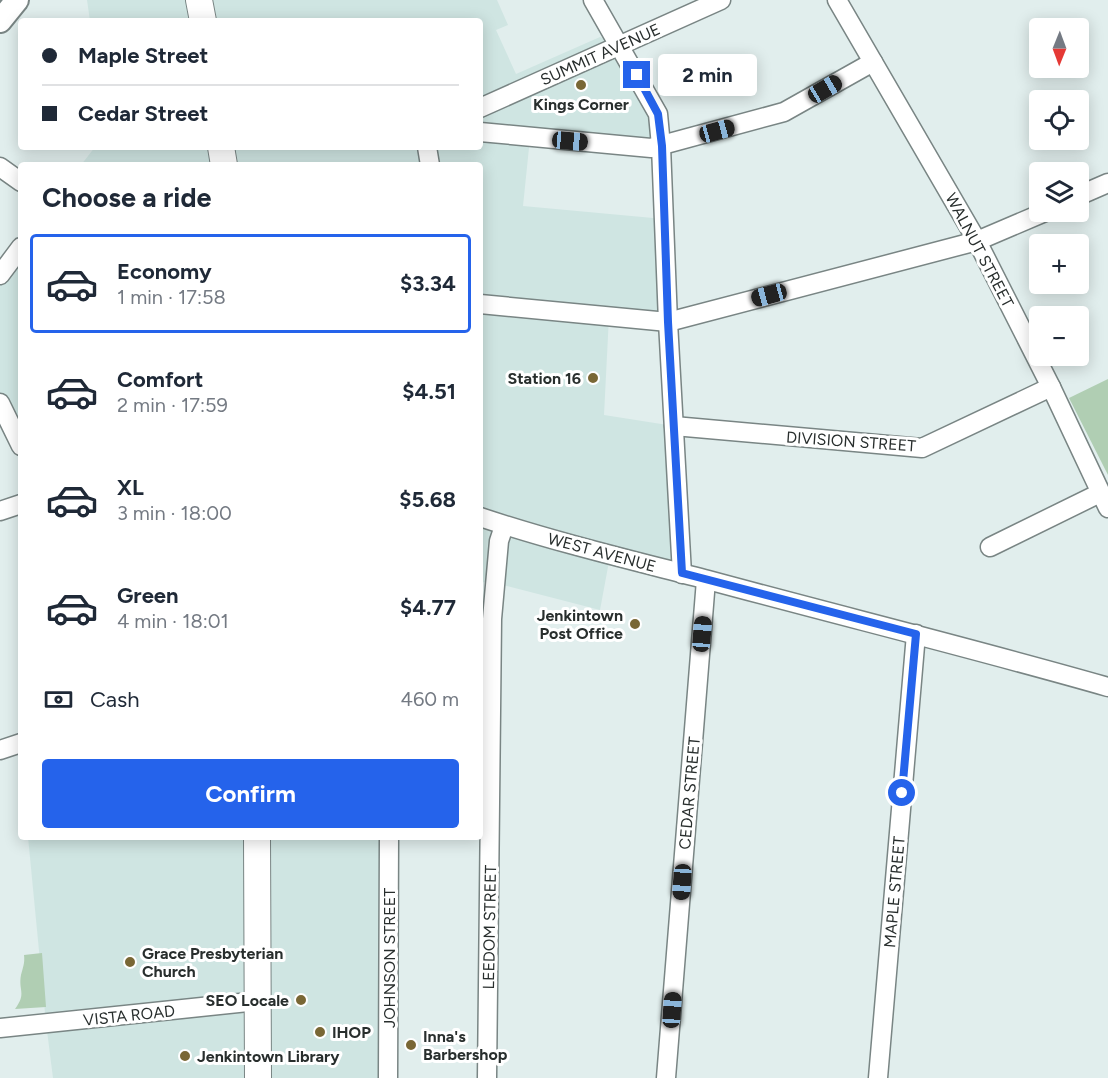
<!DOCTYPE html>
<html lang="en">
<head>
<meta charset="utf-8">
<style>
	body { margin:0; font-family:Figtree,sans-serif; background:#f6f6f7; color:#1f2937; height:100vh; display:flex; flex-direction:column; font-size:22px; white-space:nowrap }
	* { box-sizing:border-box; margin:0 }
	p { font-size:20px; color:#747a83 }
	.icon { flex:none; width:33px; height:33px; fill:none; stroke:currentColor; stroke-width:2; stroke-linecap:round; stroke-linejoin:round }
	.map { position:relative; flex:1; overflow:hidden }
	.panel { position:absolute; left:18px; top:162px; width:465px; height:678px; display:flex; flex-direction:column; background:#fff; border-radius:6px; box-shadow:0 3px 15px #0003 }
	.panel>* { flex:none }
	.top-card { position:absolute; left:18px; top:18px; width:465px; height:132px; border-radius:6px; box-shadow:0 3px 15px #0003; display:grid; align-content:center; height:132px; padding:0 24px; background:#fff }
	.needle { width:39px; rotate:181deg }
	.buttons { position:absolute; left:1029px; top:18px; display:grid; gap:12px }
	.buttons a { display:grid; place-items:center; width:60px; height:60px; border-radius:6px; background:#fff; box-shadow:0 3px 15px #0003; font-size:30px }
	.end { position:absolute; width:27px; height:27px; margin:-14px; border:8px solid #2563eb; background:#fff; box-shadow:0 0 0 3px #fff }
	.from { border-radius:50% }
	.bubble { position:absolute; height:42px; border-radius:6px; background:#fff; box-shadow:0 3px 15px #0003; font-size:20px; font-weight:700; line-height:42px; text-align:center }
	.car { position:absolute; width:18px; height:36px; margin:-18px -9px; border-radius:8px; box-shadow:0 0 4px 2px #0007; background:linear-gradient(#222 24%,#8ab4d8 0 40%,#222 0 76%,#8ab4d8 0 86%,#222 0) }
	.top-card b { display:flex; align-items:center; gap:21px; height:57px; font-size:22px }
	.top-card b+b { border-top:2px solid #e0e1e3 }
	.top-card i { width:15px; height:15px; background:#1f2937 }
	ul { padding:0; list-style:none }
	li { display:flex; align-items:center; gap:18px; height:99px; margin:0 12px 9px; padding:0 12px; border:3px solid transparent; border-radius:6px }
	li div { flex:1 }
	li b { display:block; font-size:22px }
	li em { font-style:normal; font-weight:700 }
	li.current { border-color:#2563eb }
	li>.icon { width:54px; height:54px; stroke-width:1.5 }
	h2 { padding:0 24px; font-size:27px; line-height:72px }
	.pay { display:flex; align-items:center; gap:15px; height:66px; padding:0 24px; font-size:22px }
	.pay p { margin-inline-start:auto }
	.primary-button { display:flex; gap:12px; margin-top:auto; padding:12px 24px }
	.primary-button a { flex:1; height:69px; border-radius:6px; background:#2563eb; color:#fff; font-size:24px; font-weight:700; line-height:69px; text-align:center }
	.map>svg:first-child { display:block }
	.built { fill:#cfe5e2 }
	.green { fill:#b0ceb3 }
	.lines { fill:none; stroke-linecap:round; stroke-linejoin:round }
	.minor-casing { stroke:#798584; stroke-width:21 }
	.major-casing { stroke:#798584; stroke-width:26 }
	.highway-casing { stroke:#798584; stroke-width:28 }
	.minor { stroke:#fff; stroke-width:18 }
	.major { stroke:#fff; stroke-width:22 }
	.highway { stroke:#fff; stroke-width:26 }
	.route { stroke:#2563eb; stroke-width:8 }
	.poi-dot { fill:#796735; stroke:#fff; stroke-width:2 }
	.labels { text-anchor:middle; stroke-width:6; stroke-linejoin:round; paint-order:stroke }
	.street-label { font-size:16px; fill:#282e2d; stroke:#fff }
	.poi-label { font-size:16px; font-weight:bold; fill:#282e2d; stroke:#fff; text-anchor:start }
</style>
</head>
<body>
<div class="map">
<svg width="1108" height="1078" viewBox="0 0 1108 1078">
	<rect width="100%" height="100%" fill="#e1eeed"/>
	<g class="built">
		<path d="M87,0H497L508,25L496,30L516,74L600,37L620,45L661,146L530,138L523,206L664,219L668,322L609,316L604,415L674,426L682,573L610,556L600,610L495,583L480,582V165H81L95,147H480V21H90Z"/>
		<path d="M21,246V446L0,403V273Z"/>
		<path d="M28,837H389L388,1078H53L46,1023Z"/>
	</g>
	<g class="green">
		<path d="M1108,379V475L1069,398Z"/>
		<path d="M42,953L46,1007L15,1009C27,993 18,991 21,975C23,967 25,963 24,955Z"/>
	</g>
	<g class="lines">
		<defs>
			<g id="minor">
				<path d="M593,0L658,114L661,146L668,322L682,574"/>
				<path d="M837,0L977,241L1051,387L1108,508"/>
				<path d="M480,108L721,0"/>
				<path d="M480,132L651,148L784,112L873,62"/>
				<path d="M427,147L430,165"/>
				<path d="M0,167L21,182"/>
				<path d="M1078,196L1108,183"/>
				<path d="M0,275L21,247"/>
				<path d="M480,304L668,322L977,241L1045,212"/>
				<path d="M0,403L21,446"/>
				<path d="M674,426L922,448L1051,387"/>
				<path d="M0,511L21,504"/>
				<path d="M480,517C555,542 631,560 708,580C841,616 975,649 1108,687"/>
				<path d="M990,547L1100,493"/>
				<path d="M0,750L21,743"/>
				<path d="M0,1028L258,1001"/>
				<path d="M388,1078L389,837"/>
				<path d="M487,1078L492,619L499,541L504,526"/>
				<path d="M666,1078L706,580"/>
				<path d="M878,1078L916,634"/>
			</g>
			<path id="major" d="M0,21L17,0"/>
			<g id="highway">
				<path d="M199,0L203,21"/>
				<path d="M221,147L224,165"/>
				<path d="M257,837L258,1078"/>
			</g>
		</defs>
		<use href="#minor" class="minor-casing"/>
		<use href="#major" class="major-casing"/>
		<use href="#highway" class="highway-casing"/>
		<use href="#minor" class="minor"/>
		<use href="#major" class="major"/>
		<use href="#highway" class="highway"/>
	</g>
	<g class="lines">
		<path class="route" d="M637,75L658,114L662,146L668,322L682,573L916,634L902,793"/>
	</g>
	<g class="poi-dot">
		<circle cx="581" cy="85" r="6"/>
		<circle cx="593" cy="378" r="6"/>
		<circle cx="635" cy="624" r="6"/>
		<circle cx="130" cy="962" r="6"/>
		<circle cx="301" cy="1000" r="6"/>
		<circle cx="320" cy="1032" r="6"/>
		<circle cx="411" cy="1045" r="6"/>
		<circle cx="185" cy="1056" r="6"/>
	</g>
	<g class="labels">
		<g class="street-label">
			<text transform="translate(600 54) rotate(-24)" y="6">SUMMIT AVENUE</text>
			<text transform="translate(980 250) rotate(62)" y="6">WALNUT STREET</text>
			<text transform="translate(851 441) rotate(4)" y="6">DIVISION STREET</text>
			<text transform="translate(602 552) rotate(15)" y="6">WEST AVENUE</text>
			<text transform="translate(689 793) rotate(-85)" y="6">CEDAR STREET</text>
			<text transform="translate(894 892) rotate(-85)" y="6">MAPLE STREET</text>
			<text transform="translate(489 927) rotate(-89)" y="6">LEEDOM STREET</text>
			<text transform="translate(389 958) rotate(-90)" y="6">JOHNSON STREET</text>
			<text transform="translate(129 1015) rotate(-6)" y="6">VISTA ROAD</text>
		</g>
		<g class="poi-label">
			<text x="581" y="110" text-anchor="middle">Kings Corner</text>
			<text x="581" y="384" text-anchor="end">Station 16</text>
			<text x="623" y="621" text-anchor="end">Jenkintown<tspan x="623" dy="18">Post Office</tspan></text>
			<text x="142" y="959">Grace Presbyterian<tspan x="142" dy="18">Church</tspan></text>
			<text x="289" y="1006" text-anchor="end">SEO Locale</text>
			<text x="332" y="1038">IHOP</text>
			<text x="423" y="1042">Inna's<tspan x="423" dy="18">Barbershop</tspan></text>
			<text x="197" y="1062">Jenkintown Library</text>
		</g>
	</g>
</svg>
<div class="buttons">
<a><svg class="needle" viewBox="-14 -14 28 28"><path d="M0-13l5 13h-10z" fill="#e53935"/><path d="M0 13l5-13h-10z" fill="#747a83"/></svg></a>
<a><svg class="icon" aria-label="locate" viewBox="0 0 24 24"><circle cx="12" cy="12" r="6"/><path d="M12 2v4M12 18v4M2 12h4M18 12h4"/></svg></a>
<a><svg class="icon" aria-label="layers" viewBox="0 0 24 24"><path d="M12 4l9 5-9 5-9-5zM3 14l9 5 9-5"/></svg></a>
<a>+</a>
<a>−</a>
</div>
<i class="end from" style="left:902px;top:793px"></i>
<i class="end" style="left:637px;top:75px"></i>
<div class="bubble" style="left:658px;top:54px;width:99px">2 min</div>
<i class="car" style="left:825px;top:89px;rotate:60deg"></i>
<i class="car" style="left:717px;top:131px;rotate:75deg"></i>
<i class="car" style="left:570px;top:141px;rotate:95deg"></i>
<i class="car" style="left:769px;top:295px;rotate:255deg"></i>
<i class="car" style="left:702px;top:634px;rotate:5deg"></i>
<i class="car" style="left:682px;top:882px;rotate:184deg"></i>
<i class="car" style="left:672px;top:1010px;rotate:4deg"></i>
<div class="top-card">
<b><i class="from"></i>Maple Street</b>
<b><i></i>Cedar Street</b>
</div>
<section class="panel">
<h2>Choose a ride</h2>
<ul>
<li class="current"><svg class="icon" aria-label="car" viewBox="0 0 24 24"><path d="M5 17H2v-5l4-1 3-4h7l3 4 3 1v5h-3M9 17h6M6 11h13"/><circle cx="7" cy="17" r="2"/><circle cx="17" cy="17" r="2"/></svg><div><b>Economy</b><p>1 min · 17:58</p></div><em>$3.34</em></li>
<li><svg class="icon" aria-label="car" viewBox="0 0 24 24"><path d="M5 17H2v-5l4-1 3-4h7l3 4 3 1v5h-3M9 17h6M6 11h13"/><circle cx="7" cy="17" r="2"/><circle cx="17" cy="17" r="2"/></svg><div><b>Comfort</b><p>2 min · 17:59</p></div><em>$4.51</em></li>
<li><svg class="icon" aria-label="car" viewBox="0 0 24 24"><path d="M5 17H2v-5l4-1 3-4h7l3 4 3 1v5h-3M9 17h6M6 11h13"/><circle cx="7" cy="17" r="2"/><circle cx="17" cy="17" r="2"/></svg><div><b>XL</b><p>3 min · 18:00</p></div><em>$5.68</em></li>
<li><svg class="icon" aria-label="car" viewBox="0 0 24 24"><path d="M5 17H2v-5l4-1 3-4h7l3 4 3 1v5h-3M9 17h6M6 11h13"/><circle cx="7" cy="17" r="2"/><circle cx="17" cy="17" r="2"/></svg><div><b>Green</b><p>4 min · 18:01</p></div><em>$4.77</em></li>
</ul>
<div class="pay"><svg class="icon" aria-label="cash" viewBox="0 0 24 24"><path d="M3 7h18v10H3z"/><circle cx="12" cy="12" r="2"/></svg>Cash<p>460 m</p></div>
<div class="primary-button"><a>Confirm</a></div>
</section>
</div>
</body>
</html>
